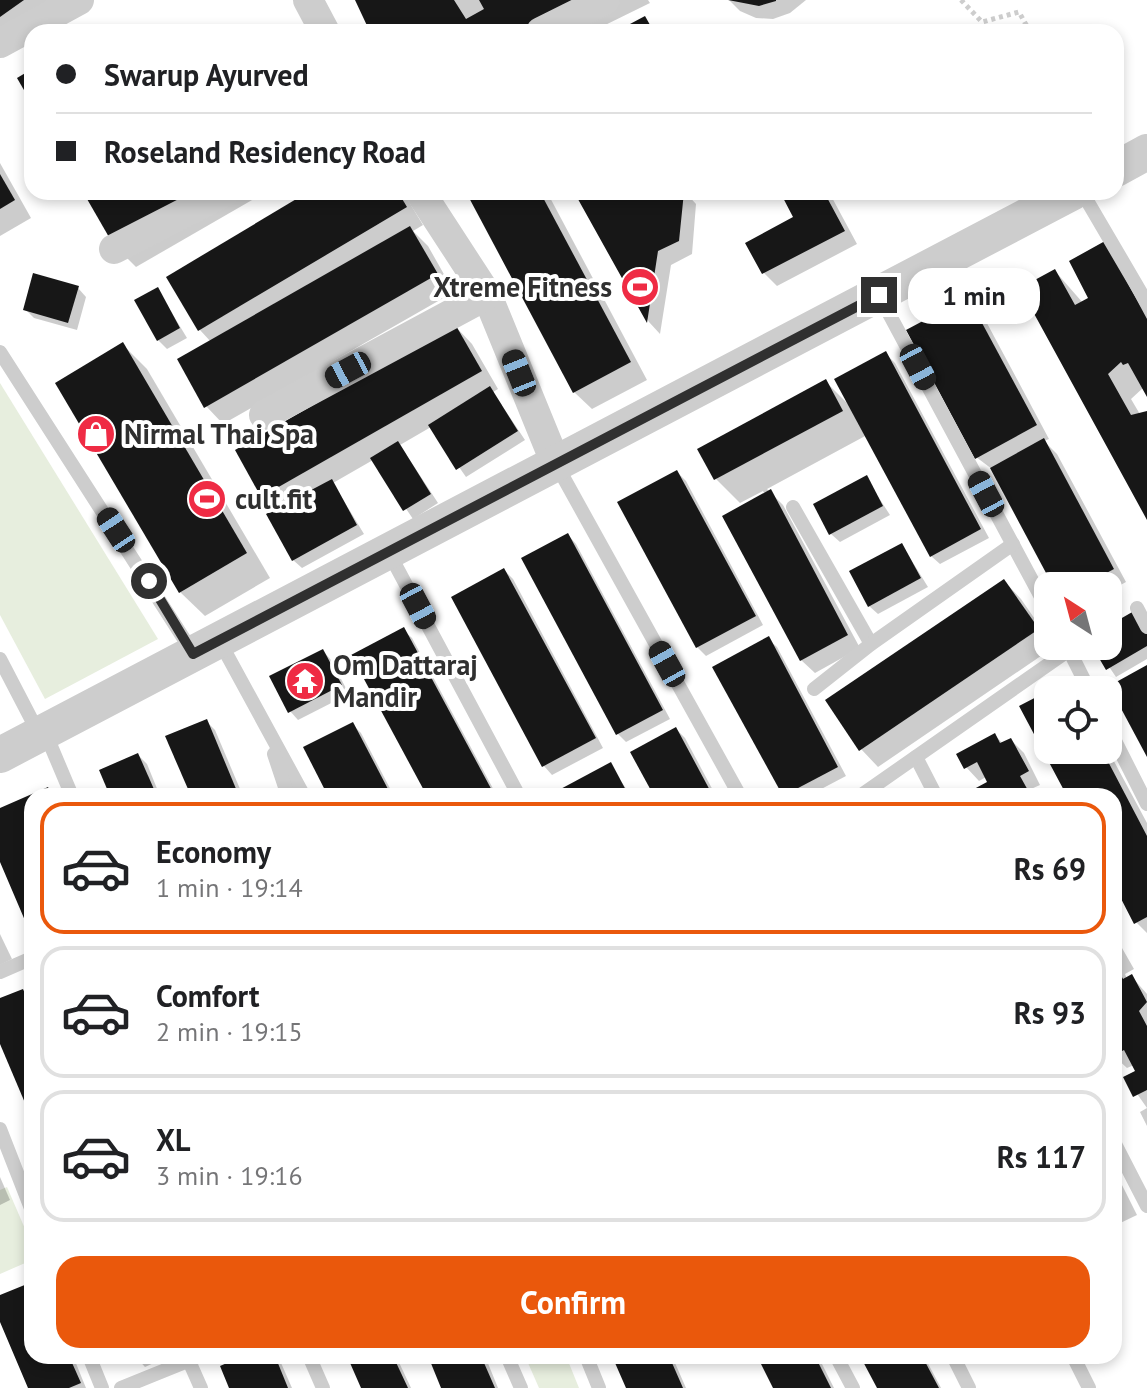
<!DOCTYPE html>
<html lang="en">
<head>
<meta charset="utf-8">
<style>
	body { margin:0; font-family:"PT Sans",sans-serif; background:#f2f2f2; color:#202124; height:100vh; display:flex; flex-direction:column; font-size:30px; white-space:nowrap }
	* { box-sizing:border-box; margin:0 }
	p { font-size:26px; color:#757577 }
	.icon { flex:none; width:44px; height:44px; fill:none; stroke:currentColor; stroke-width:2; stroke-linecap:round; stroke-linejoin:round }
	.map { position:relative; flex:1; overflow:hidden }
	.panel { position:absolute; left:24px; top:788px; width:1098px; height:576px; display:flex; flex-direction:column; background:#fff; border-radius:24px; box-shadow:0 4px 12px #0003 }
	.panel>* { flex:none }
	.banner { position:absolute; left:24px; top:24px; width:1100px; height:176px; border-radius:24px; box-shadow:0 4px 12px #0003; display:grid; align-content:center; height:176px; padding:0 32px; background:#fff }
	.needle { width:52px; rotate:324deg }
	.tools { position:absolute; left:1034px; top:572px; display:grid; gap:16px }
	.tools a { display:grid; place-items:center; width:88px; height:88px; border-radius:16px; background:#fff; box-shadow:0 4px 12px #0003; font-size:40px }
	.end { position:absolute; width:36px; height:36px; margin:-18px; border:10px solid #303030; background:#fff; box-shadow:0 0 0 4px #fff }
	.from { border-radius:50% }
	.bubble { position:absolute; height:56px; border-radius:24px; background:#fff; box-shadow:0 4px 12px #0003; font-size:26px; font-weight:600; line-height:56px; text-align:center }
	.car { position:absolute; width:24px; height:48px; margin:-24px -12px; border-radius:10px; box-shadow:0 0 6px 2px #0007; background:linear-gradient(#222 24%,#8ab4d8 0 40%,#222 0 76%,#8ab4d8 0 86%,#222 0) }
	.banner b { display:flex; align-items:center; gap:28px; height:76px; font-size:30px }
	.banner b+b { border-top:2px solid #e0e0e0 }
	.banner i { width:20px; height:20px; background:#202124 }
	ul { padding:14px 0 0; list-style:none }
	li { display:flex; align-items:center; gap:24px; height:132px; margin:0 16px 12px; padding:0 16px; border:4px solid #e0e0e0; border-radius:24px }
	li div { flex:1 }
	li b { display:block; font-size:30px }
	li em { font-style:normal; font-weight:600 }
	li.active { border-color:#ea580c }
	li>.icon { width:72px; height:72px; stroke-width:1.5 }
	.primary-button { display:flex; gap:16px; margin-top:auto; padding:16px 32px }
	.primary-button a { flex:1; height:92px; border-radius:24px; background:#ea580c; color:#fff; font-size:32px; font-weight:600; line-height:92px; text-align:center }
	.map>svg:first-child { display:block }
	.green { fill:#e7eede }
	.shadow { fill:#0003 }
	.building { fill:#171717 }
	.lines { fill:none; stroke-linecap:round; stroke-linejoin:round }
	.path { stroke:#cdcdcd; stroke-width:5; stroke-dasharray:4 4; stroke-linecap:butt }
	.service { stroke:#cdcdcd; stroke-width:14 }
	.minor { stroke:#cdcdcd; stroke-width:30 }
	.tertiary { stroke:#cdcdcd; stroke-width:36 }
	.route { stroke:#303030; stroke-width:10 }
	.labels { text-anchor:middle; stroke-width:8; stroke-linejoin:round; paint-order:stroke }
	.poi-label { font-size:28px; font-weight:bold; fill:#303030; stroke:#fff; text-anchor:start }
</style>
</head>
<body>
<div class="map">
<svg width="1147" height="1388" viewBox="0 0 1147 1388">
	<rect width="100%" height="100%" fill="#fff"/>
	<g class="green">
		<path d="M0,383L158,639L45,699L0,615Z"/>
		<path d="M7,1187L32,1245V1260L0,1274V1190Z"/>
		<path d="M525,1356H566L579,1388H539Z"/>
	</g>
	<g class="shadow">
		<path d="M0,0H83L0,37Z"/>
		<path d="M361,0H648L650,3L591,32H372Z"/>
		<path d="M729,0H806L790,13L773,19L756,18L740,11Z"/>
		<path d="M0,163L31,218L0,236Z"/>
		<path d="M85,192H266L136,267L119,250Z"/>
		<path d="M312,192H403L423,225L413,231L428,246L454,292L223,424L206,406L211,342L200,330L169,278Z"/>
		<path d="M475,192H547L647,380L592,409L574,392Z"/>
		<path d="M577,192H685L696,204L692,254L671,265L660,334L649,322Z"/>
		<path d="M782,192H829L857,244L777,286L764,273L748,243L796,218Z"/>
		<path d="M1104,244L1147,302V393L1144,387L1131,399L1141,416L1147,411V516L1055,271L1083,303L1091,298Z"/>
		<path d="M78,288L86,297L77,330L34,318L25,309Z"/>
		<path d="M158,290L187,338L167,349L158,340Z"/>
		<path d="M968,299L981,312L1049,439L1044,441L1057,454L1126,582L1108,592V586H1055L992,469L976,457Z"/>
		<path d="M455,326L472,344L498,389L493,392L525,440L466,477L431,427L400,445L438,503L413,519L373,460L333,483L364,534L302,568L293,560L278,510L263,496Z"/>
		<path d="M123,345L147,369L270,578L205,616L180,592Z"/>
		<path d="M886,354L895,363L989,538L940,564L931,556L867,435L767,489L783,505L860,648L815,673L801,660L765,495L763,491L740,503L716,479L826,382L850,406Z"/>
		<path d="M677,472L686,481L763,625L706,656L697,647Z"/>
		<path d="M866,478L890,515L840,542L831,534Z"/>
		<path d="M568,535L576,544L670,719L626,742L618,734Z"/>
		<path d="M902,545L928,587L878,614L869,606Z"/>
		<path d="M504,570L513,579L603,748L552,775L544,766Z"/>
		<path d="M1004,581L1021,599L1048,638V646L1054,647L878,767L861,749Z"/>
		<path d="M1108,628L1147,631V659L1116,677L1095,646H1108Z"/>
		<path d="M403,630L412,638L497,796H429Z"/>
		<path d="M768,639L777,647L846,776L808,796H784L715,668Z"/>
		<path d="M323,651L331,660L349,694L298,720L290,711Z"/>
		<path d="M1065,684L1071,690H1054Z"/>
		<path d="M1048,693V750H1108L1147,823V933L1136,922L1114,881V796H1069L1022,707Z"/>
		<path d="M206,721L215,730L243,796H193Z"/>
		<path d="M352,724L361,733L394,796H330Z"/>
		<path d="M676,729L685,738L716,796H656Z"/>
		<path d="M995,735L1003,744L1011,740L1024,753L1040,785L1031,789L1034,794L1038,792L1042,796H981L990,783L986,777L979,781L966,767Z"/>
		<path d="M138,755L147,764L160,796H112Z"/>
		<path d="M610,765L631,796H559Z"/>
		<path d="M920,789L927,796H907Z"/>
		<path d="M0,934L12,959L0,965Z"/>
		<path d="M1114,934L1134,969L1125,974L1127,979L1132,977L1147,994V1126L1140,1112L1147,1108L1126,1078L1138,1072L1134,1065L1127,1068L1114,1056Z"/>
		<path d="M22,991L32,1001V1112L0,1039V1001Z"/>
		<path d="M1114,1169L1137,1215L1114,1226Z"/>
		<path d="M0,1177L10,1200L0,1205Z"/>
		<path d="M32,1284V1356H73L86,1388H30L0,1317V1298Z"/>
		<path d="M135,1356H169L145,1367Z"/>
		<path d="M248,1356H278L292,1388H232Z"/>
		<path d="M349,1356H396L411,1388H364Z"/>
		<path d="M430,1356H485L498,1388H444Z"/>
		<path d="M614,1356H672L686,1388H628Z"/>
		<path d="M760,1356H818L834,1388H776Z"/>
		<path d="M862,1356H924L941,1388H879Z"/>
	</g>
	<g class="building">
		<path d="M0,0H24L0,17Z"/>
		<path d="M355,0H454L466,19L484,9L479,0H584L518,32H370Z"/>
		<path d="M728,0H776V1L759,6Z"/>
		<path d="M645,16L654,32H615Z"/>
		<path d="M32,69V104L17,78Z"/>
		<path d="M0,174L15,200L0,209Z"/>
		<path d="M83,192H219L117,251Z"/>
		<path d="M308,192H398L407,207L198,331L166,277Z"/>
		<path d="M471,192H540L631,362L573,393L467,194Z"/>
		<path d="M574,192H684L679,241L658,251L647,323Z"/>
		<path d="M780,192H824L845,231L762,274L745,243L793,217Z"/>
		<path d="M410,226L438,274L204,408L177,359Z"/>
		<path d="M1105,241L1147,319V397L1128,363L1123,365L1121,362L1108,374L1131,415L1147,411V520L1020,288L1055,269L1075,305L1088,298L1069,261Z"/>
		<path d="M33,273L79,286L68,323L23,310Z"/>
		<path d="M158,287L180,328L157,341L134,300Z"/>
		<path d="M968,297L1037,425L975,459L906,330Z"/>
		<path d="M455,324L482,371L261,497L235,450Z"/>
		<path d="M123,342L247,553L179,593L55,383Z"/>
		<path d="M886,351L981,529L930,557L834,379Z"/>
		<path d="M826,379L843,411L714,480L697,449Z"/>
		<path d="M490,386L518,431L456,470L428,425Z"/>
		<path d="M1044,438L1114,569L1082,586H1053L990,468Z"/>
		<path d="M398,441L431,494L403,511L370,458Z"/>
		<path d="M677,470L756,616L696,648L617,502Z"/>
		<path d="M867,475L883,506L829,535L813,504Z"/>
		<path d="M332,479L357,525L292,561L266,514Z"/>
		<path d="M771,489L848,635L800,661L722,516Z"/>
		<path d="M568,533L663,710L616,735L521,558Z"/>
		<path d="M902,543L921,578L868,607L849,571Z"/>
		<path d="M504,568L596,738L542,767L451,597Z"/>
		<path d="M1004,579L1039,629L859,751L825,700Z"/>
		<path d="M1134,611L1147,634V646L1106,670L1092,646H1108V626Z"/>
		<path d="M404,627L495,796H427L351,655Z"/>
		<path d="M769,636L838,767L783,796L712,667Z"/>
		<path d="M323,649L342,685L288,713L269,676Z"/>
		<path d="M1147,665V757L1109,686Z"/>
		<path d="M1048,691V750H1102L1147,836V917L1134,924L1114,885V796H1067L1019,706Z"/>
		<path d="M207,719L239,796H191L165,736Z"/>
		<path d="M353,722L389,791L380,796H328L303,747Z"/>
		<path d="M676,727L713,796H654L630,752Z"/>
		<path d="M995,733L1000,743L1011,738L1029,771L1020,776L1030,794L1039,790L1042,796H978L974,789L987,782L977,762L964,769L956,754Z"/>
		<path d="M138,753L157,796H110L99,770Z"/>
		<path d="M611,762L629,796H557L555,792Z"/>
		<path d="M48,787L52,796H32V937L0,862V808Z"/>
		<path d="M1114,962L1123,979L1132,974L1147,1002L1139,1011L1147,1026V1090L1133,1097L1123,1077L1135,1071L1124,1050L1114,1055Z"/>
		<path d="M23,989L32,1010V1109L28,1110L0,1044V998Z"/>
		<path d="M32,1282V1356H69L81,1383L69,1388H28L0,1322V1295Z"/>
		<path d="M243,1356H275L288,1388H229L220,1366Z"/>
		<path d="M347,1356H393L408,1388H361Z"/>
		<path d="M428,1356H481L495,1388H441Z"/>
		<path d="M612,1356H669L683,1388H626Z"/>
		<path d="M757,1356H815L831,1388H773Z"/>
		<path d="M860,1356H922L939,1388H877Z"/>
	</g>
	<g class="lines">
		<path class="path" d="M961,0L982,22L1019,12L1029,30"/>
		<g class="service">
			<path d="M1082,192L1147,303"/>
			<path d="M879,295L1048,610"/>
			<path d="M0,352L193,653"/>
			<path d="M556,464L740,796"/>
			<path d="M793,507L871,644"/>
			<path d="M389,553L519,796"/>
			<path d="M1137,608L1147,627"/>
			<path d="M220,642L304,796"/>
			<path d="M1067,646L1089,690"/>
			<path d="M0,659L39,734"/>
			<path d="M814,689L871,644L1013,544"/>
			<path d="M1108,727L1147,804"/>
			<path d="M45,732L72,796"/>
			<path d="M274,754L288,796"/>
			<path d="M916,757L936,796"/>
			<path d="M860,796L1069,650"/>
			<path d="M0,972L32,958"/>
			<path d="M0,1129L32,1211"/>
			<path d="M1114,1142L1147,1206"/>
			<path d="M89,1356L102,1388"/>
			<path d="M309,1356L323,1388"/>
			<path d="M507,1356L521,1388"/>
			<path d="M586,1356L599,1388"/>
			<path d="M836,1356L853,1388"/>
			<path d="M953,1356L969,1388"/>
			<path d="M1073,1356L1089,1388"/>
			<path d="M189,1361L201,1388"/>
			<path d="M121,1388L200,1356"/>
		</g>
		<g class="minor">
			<path d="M308,0L325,32"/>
			<path d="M541,32L605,0"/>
			<path d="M0,43L79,0"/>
			<path d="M420,192L487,295L556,464"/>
			<path d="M114,249L225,192"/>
			<path d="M264,415L487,295"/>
		</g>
		<g class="tertiary">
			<path d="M1116,169L1147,152"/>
			<path d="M0,755L1073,192"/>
		</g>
	</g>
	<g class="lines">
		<path class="route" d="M149,581L193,654L879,295"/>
	</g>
	<defs>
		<symbol id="stadium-disc" viewBox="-11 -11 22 22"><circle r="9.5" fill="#ef2b44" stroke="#fff"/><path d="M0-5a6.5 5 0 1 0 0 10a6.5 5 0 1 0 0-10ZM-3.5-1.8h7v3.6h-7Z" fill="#fff"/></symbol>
		<symbol id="shop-disc" viewBox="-11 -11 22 22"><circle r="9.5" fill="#ef2b44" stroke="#fff"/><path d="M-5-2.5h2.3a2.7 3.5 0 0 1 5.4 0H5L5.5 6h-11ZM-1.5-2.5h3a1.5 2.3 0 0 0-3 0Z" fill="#fff"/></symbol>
		<symbol id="temple-disc" viewBox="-11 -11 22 22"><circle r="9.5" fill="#ef2b44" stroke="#fff"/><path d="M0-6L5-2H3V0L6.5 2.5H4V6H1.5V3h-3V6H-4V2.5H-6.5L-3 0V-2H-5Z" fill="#fff"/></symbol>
	</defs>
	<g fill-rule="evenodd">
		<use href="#stadium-disc" x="618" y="265" width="44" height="44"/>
		<use href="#shop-disc" x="74" y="412" width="44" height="44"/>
		<use href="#stadium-disc" x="185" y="477" width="44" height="44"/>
		<use href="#temple-disc" x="283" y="659" width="44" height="44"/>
	</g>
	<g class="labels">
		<g class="poi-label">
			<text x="612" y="297" text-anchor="end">Xtreme Fitness</text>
			<text x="124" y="444">Nirmal Thai Spa</text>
			<text x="235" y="509">cult.fit</text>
			<text x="333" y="675">Om Dattaraj<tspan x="333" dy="32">Mandir</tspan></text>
		</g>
	</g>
</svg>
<div class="tools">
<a><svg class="needle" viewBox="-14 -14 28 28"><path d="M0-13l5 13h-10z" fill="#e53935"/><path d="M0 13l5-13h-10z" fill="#757577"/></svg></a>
<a><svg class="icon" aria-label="locate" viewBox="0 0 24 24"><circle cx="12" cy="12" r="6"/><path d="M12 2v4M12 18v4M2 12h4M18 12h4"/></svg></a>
</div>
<i class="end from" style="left:149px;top:581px"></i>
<i class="end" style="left:879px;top:295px"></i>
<div class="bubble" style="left:908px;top:268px;width:132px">1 min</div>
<i class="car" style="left:918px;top:367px;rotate:152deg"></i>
<i class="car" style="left:348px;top:370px;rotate:242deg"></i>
<i class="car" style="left:519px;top:373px;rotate:338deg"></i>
<i class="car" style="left:986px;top:494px;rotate:332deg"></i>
<i class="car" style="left:116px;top:530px;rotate:327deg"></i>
<i class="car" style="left:418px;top:606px;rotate:152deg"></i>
<i class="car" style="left:667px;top:664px;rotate:331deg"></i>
<div class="banner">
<b><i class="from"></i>Swarup Ayurved</b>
<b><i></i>Roseland Residency Road</b>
</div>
<section class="panel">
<ul>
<li class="active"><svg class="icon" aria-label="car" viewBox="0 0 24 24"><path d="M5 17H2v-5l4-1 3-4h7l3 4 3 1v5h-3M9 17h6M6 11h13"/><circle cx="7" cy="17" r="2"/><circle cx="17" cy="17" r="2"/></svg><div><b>Economy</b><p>1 min · 19:14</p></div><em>Rs 69</em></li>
<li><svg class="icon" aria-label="car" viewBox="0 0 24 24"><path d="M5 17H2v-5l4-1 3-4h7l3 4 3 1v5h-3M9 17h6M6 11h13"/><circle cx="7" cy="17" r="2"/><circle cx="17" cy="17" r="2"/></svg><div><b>Comfort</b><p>2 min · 19:15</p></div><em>Rs 93</em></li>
<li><svg class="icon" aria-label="car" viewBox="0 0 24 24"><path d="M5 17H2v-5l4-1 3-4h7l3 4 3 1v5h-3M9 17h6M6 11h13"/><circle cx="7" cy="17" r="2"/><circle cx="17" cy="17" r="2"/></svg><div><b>XL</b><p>3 min · 19:16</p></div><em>Rs 117</em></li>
</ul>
<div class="primary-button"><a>Confirm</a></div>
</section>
</div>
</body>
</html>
